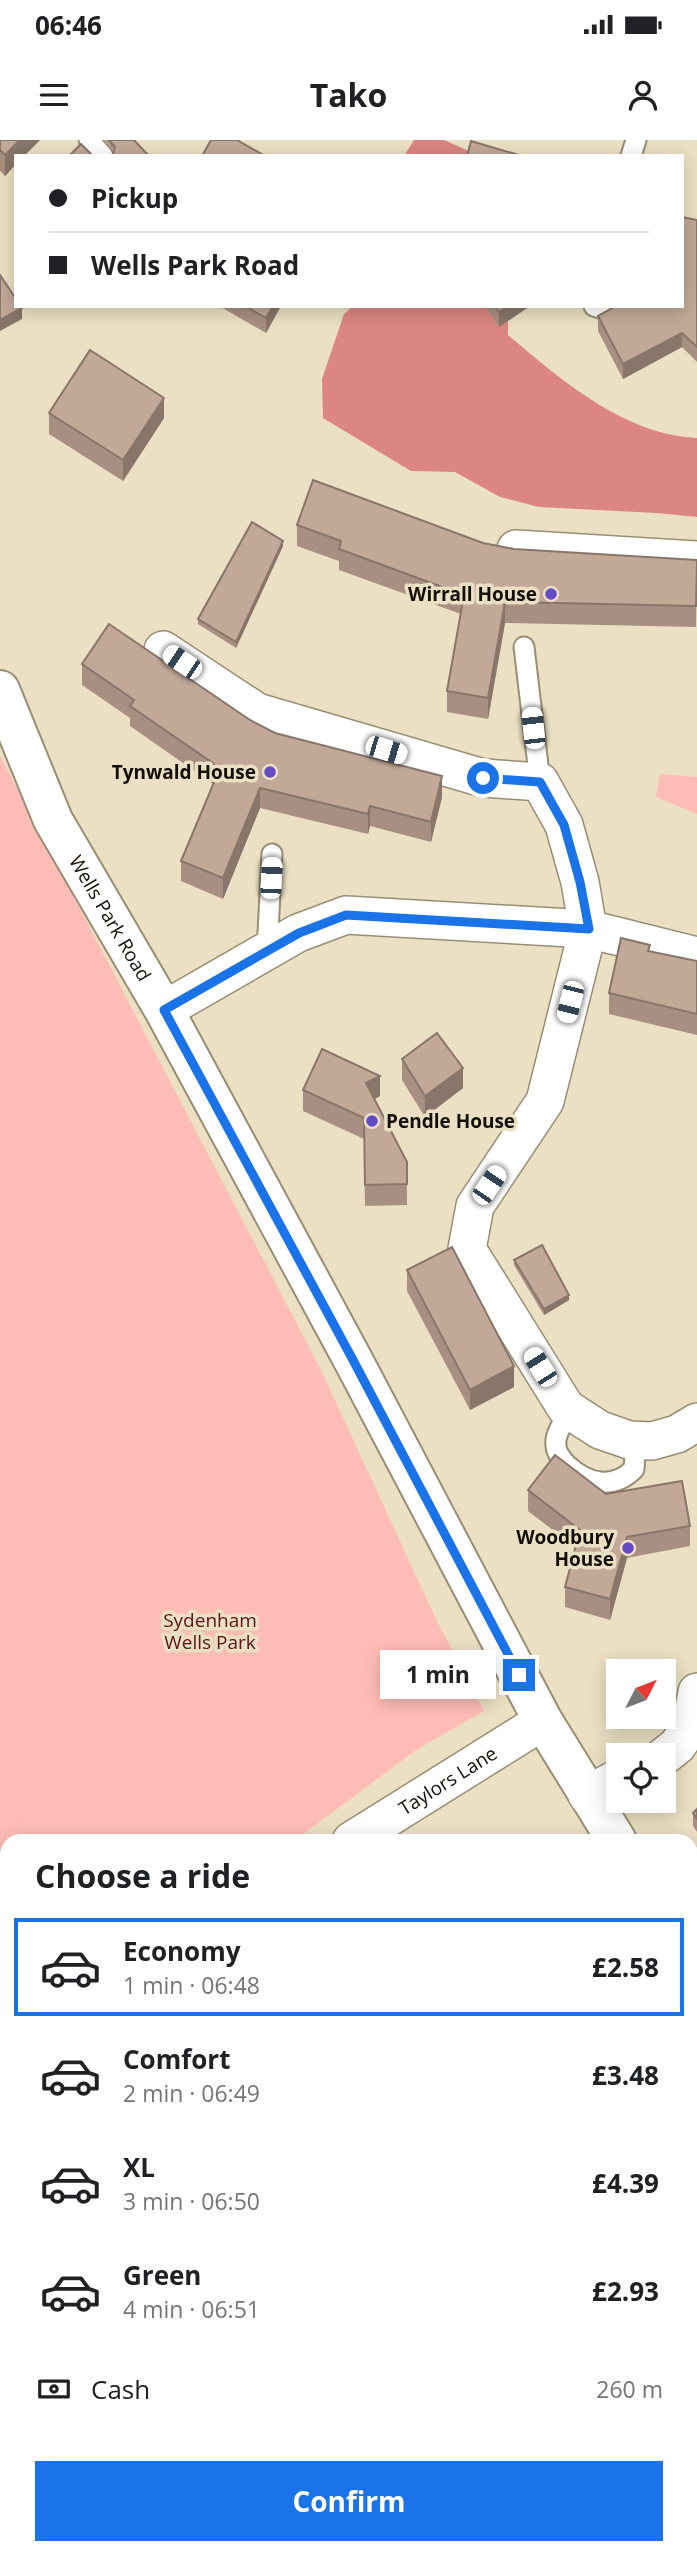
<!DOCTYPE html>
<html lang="en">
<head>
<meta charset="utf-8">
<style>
	body { margin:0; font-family:"Open Sans",sans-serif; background:#f2f2f2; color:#202124; height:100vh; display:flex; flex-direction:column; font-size:26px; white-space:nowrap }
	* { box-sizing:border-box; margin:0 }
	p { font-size:23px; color:#757577 }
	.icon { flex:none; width:38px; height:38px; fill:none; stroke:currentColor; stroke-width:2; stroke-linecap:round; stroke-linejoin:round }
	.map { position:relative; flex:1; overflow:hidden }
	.details { position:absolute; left:0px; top:1694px; width:698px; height:721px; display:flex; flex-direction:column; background:#fff; border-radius:21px 21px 0 0; box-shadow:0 4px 18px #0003 }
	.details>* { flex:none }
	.hud { position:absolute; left:14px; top:14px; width:670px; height:154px; border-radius:0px; box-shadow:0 4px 18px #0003; display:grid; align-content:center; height:154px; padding:0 35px; background:#fff }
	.needle { width:46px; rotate:48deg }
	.buttons { position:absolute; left:606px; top:1519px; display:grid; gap:14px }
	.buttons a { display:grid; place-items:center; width:70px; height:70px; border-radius:0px; background:#fff; box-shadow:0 4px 18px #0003; font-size:35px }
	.end { position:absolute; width:32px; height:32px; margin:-16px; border:9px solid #1a73e8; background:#fff; box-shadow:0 0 0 4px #fff }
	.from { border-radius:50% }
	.bubble { position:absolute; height:49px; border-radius:0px; background:#fff; box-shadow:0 4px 18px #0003; font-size:23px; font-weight:700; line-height:49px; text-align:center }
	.car { position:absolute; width:21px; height:42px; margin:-21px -10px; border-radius:9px; box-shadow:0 0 5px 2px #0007; background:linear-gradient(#fff 24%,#345 0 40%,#fff 0 76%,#345 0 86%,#fff 0) }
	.hud b { display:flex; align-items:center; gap:24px; height:66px; font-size:26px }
	.hud b+b { border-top:2px solid #e0e0e0 }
	.hud i { width:18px; height:18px; background:#202124 }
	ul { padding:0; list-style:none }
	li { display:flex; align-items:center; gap:21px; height:98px; margin:0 14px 10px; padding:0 21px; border:4px solid transparent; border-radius:0px }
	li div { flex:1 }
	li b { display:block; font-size:26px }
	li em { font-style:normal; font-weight:700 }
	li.on { border-color:#1a73e8 }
	li>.icon { width:63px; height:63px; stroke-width:1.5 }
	h2 { padding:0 35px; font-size:32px; line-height:84px }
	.pay { display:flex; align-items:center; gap:18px; height:77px; padding:0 35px; font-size:26px }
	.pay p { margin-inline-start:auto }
	.button { display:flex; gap:14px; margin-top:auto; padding:14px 35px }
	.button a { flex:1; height:80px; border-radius:0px; background:#1a73e8; color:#fff; font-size:28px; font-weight:700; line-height:80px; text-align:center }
	.status { display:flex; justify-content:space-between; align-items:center; height:49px; padding:0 35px; background:#fff; direction:ltr }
	.status svg { height:19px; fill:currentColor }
	header { display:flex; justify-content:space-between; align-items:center; height:91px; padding:0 35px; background:#fff; font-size:32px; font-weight:700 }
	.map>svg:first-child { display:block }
	.green { fill:#febcb7 }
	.forest { fill:#db8681 }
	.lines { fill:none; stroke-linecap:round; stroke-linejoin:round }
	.service-casing { stroke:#988e74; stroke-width:23 }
	.minor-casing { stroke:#988e74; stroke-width:40 }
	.tertiary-casing { stroke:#988e74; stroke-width:42 }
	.service { stroke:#fff; stroke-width:19 }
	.minor { stroke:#fff; stroke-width:37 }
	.tertiary { stroke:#fff; stroke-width:38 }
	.wall { fill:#a79082 }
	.shaded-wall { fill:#88766a }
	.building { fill:#c2a897; stroke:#88766a; stroke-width:2 }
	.route { stroke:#1a73e8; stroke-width:9 }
	.poi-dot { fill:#624bc4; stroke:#ebe0c4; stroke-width:2.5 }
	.labels { text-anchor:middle; stroke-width:7; stroke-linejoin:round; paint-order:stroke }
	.poi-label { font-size:19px; font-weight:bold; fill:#130f06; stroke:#ebe0c4; text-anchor:end }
	.street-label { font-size:19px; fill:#130f06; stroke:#ebe0c4 }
	.park-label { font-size:19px; fill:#5e1215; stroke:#ebe0c4 }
</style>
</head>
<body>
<div class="status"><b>06:46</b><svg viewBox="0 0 49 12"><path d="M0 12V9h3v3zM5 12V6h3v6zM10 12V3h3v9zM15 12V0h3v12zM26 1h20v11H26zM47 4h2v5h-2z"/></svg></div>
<header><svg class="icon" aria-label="menu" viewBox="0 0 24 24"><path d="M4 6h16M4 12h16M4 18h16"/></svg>Tako<svg class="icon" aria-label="person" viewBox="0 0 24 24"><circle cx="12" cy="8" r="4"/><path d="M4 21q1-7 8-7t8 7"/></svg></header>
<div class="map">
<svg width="697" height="2415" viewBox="0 0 697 2415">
	<rect width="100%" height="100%" fill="#ebe0c4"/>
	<g class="green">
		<path d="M0,616L322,1232L435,1477L484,1571L416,1610L294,1701H7V1916L0,1921Z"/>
		<path d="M660,634L697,637V674L656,657Z"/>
	</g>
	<g class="forest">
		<path d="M414,0H444L480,16H404Z"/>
		<path d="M353,166H508V195C561,240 625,295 697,298V377L657,373L539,367L500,357L455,332L411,331L323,278L322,239L344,174Z"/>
	</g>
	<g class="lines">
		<defs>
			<g id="service">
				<path d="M89,0L103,16"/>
				<path d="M631,16L636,0"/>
				<path d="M594,166L603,169L614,166"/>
				<path d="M524,507L540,642"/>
				<path d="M267,812L272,714"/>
				<path d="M570,1271C564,1282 554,1294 556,1306C556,1312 562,1320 567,1325C588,1344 613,1350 634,1329L636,1300"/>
			</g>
			<g id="minor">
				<path d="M516,409L697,420"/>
				<path d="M163,510L257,572L483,638L540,642L564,685L580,742L588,789L545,961L475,1066L467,1109L566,1268L600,1290L629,1300L652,1301L677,1294L697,1282"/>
				<path d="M164,870L298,793L346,775L588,789L697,816"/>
				<path d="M663,1617L677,1606L691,1586L697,1552"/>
				<path d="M587,1655L618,1638"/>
				<path id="s1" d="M351,1701L543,1581"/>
				<path d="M691,1846L697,1843"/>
				<path d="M0,1945L7,1940"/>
				<path d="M572,2408L577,2415"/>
			</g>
			<g id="tertiary">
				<path id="s2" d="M0,550L53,680L164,870L353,1220L543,1581L617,1701"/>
				<path d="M691,1814L697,1822"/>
			</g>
		</defs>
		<use href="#service" class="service-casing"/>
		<use href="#minor" class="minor-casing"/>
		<use href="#tertiary" class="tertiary-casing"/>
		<use href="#service" class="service"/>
		<use href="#minor" class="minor"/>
		<use href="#tertiary" class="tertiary"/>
	</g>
	<g class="wall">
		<path d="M0,0H40L24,16H16V24L5,36L0,31Z"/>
		<path d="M105,0H134L114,11Z"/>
		<path d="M697,80V222L682,207L623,239L598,191V176L682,166Z"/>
		<path d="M219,166H281L266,193Z"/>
		<path d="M485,166H530L499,187Z"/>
		<path d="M49,273L164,278L123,341L49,294Z"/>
		<path d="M297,385L483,403L514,409L697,420L696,487L505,483L488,579L447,572V551L461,474L339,430V421L297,406Z"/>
		<path d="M283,406L236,508L198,484V479Z"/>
		<path d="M82,524L250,580L275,593L442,657L431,702L370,686L368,694L260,668L223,759L181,741V721L213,644L130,586V578L82,545Z"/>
		<path d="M650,812L697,821V895L609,874V853Z"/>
		<path d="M402,919L463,948L425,977L402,940Z"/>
		<path d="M303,950L380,956L374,959L407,1022V1065L365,1066L364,999L303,971Z"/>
		<path d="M514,1120L569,1160L544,1175L514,1125Z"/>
		<path d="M407,1130L514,1247L470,1270L407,1151Z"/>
		<path d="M528,1350L606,1354L690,1386V1406L627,1418L610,1480L565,1467V1447L575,1407L528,1371Z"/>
		<path d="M697,1669V1692L693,1686V1673Z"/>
		<path d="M697,1992V2029L691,2022V1996Z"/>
		<path d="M380,2408H438L443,2415H385Z"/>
		<path d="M666,2408H691L697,2415H671Z"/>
	</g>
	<g class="shaded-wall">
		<path d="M20,0H40L24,16H16V24L5,36V15Z"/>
		<path d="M273,166H281L266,193V178Z"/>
		<path d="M508,166H530L499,187V172Z"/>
		<path d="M22,168V179L0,191V180Z"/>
		<path d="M682,193V207L623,239V224Z"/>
		<path d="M164,258V278L123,341V320Z"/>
		<path d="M283,401V406L236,508V502Z"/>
		<path d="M505,462V483L488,579V558Z"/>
		<path d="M442,636V657L431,702V682Z"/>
		<path d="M260,648V668L223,759V738Z"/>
		<path d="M370,666V686L368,694V674Z"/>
		<path d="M463,928V948L425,977V956Z"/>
		<path d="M380,936V956L366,964V943Z"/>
		<path d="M569,1155V1160L544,1175V1169Z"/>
		<path d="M514,1226V1247L470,1270V1250Z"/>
		<path d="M627,1397V1418L610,1480V1459Z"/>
		<path d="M7,2120V2133L0,2139V2125Z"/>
		<path d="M697,2293V2307L691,2311V2297Z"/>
	</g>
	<g class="building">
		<path d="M0,0H20L5,15L0,10Z"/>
		<path d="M109,0H134L149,16H112L115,7Z"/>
		<path d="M211,0H237L265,16H202Z"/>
		<path d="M471,1L522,16H467Z"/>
		<path d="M81,4L93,16H69Z"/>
		<path d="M682,77L697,80V207L682,193L623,224L598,176L616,166H682Z"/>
		<path d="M0,135L16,159V166H20L22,168L0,180Z"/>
		<path d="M245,166H273L266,178Z"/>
		<path d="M495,166H508L499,172Z"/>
		<path d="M90,210L164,258L123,320L49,273Z"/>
		<path d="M313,340L483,403L514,409L697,420L696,466L505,462L488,558L447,551L464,455L339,409L341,401L297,385Z"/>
		<path d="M252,382L283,401L236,502L198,479Z"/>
		<path d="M109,484L250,580L275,593L442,636L431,682L370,666L368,674L260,648L223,738L181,721L220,628L130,566L134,560L82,524Z"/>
		<path d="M621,798L650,805L648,811L697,821V874L609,853Z"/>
		<path d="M437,893L463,928L425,956L402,919Z"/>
		<path d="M322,909L380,936L366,943L407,1022V1044L365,1045L364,978L303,950Z"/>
		<path d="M542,1105L569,1155L544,1169L514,1120Z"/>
		<path d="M452,1107L514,1226L470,1250L407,1130Z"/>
		<path d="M555,1315L606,1354L682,1341L690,1386L627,1397L610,1459L565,1447L580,1390L528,1350Z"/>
		<path d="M697,1669V1679L693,1673Z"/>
		<path d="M697,1992V2019L691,2011V1996Z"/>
		<path d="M7,2032V2120L0,2125V2037Z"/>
		<path d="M697,2237V2293L691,2297V2241Z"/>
		<path d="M691,2355L697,2363V2415H681L676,2408H691Z"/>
		<path d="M0,2358L7,2362V2408H88L101,2415H7L0,2411Z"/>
		<path d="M390,2408H438L443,2415H396Z"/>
	</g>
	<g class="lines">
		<path class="route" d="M483,638L540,642L564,685L580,742L589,789L346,775L299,793L164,870L353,1220L519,1535"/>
	</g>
	<g class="poi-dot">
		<circle cx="551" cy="454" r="7"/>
		<circle cx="270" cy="632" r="7"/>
		<circle cx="372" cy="981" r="7"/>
		<circle cx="628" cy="1408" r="7"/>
	</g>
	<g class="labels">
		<g class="poi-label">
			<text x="537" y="461">Wirrall House</text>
			<text x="256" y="639">Tynwald House</text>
			<text x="386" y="988" text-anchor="start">Pendle House</text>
			<text x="614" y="1404">Woodbury<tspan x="614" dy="22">House</tspan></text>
		</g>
		<g class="street-label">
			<text dy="7" stroke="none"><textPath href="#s2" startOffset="254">Wells Park Road</textPath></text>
			<text dy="7" stroke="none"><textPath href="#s1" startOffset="114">Taylors Lane</textPath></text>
		</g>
		<g class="park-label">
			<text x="210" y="1487">Sydenham<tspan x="210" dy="22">Wells Park</tspan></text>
		</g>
	</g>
</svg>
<div class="buttons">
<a><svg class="needle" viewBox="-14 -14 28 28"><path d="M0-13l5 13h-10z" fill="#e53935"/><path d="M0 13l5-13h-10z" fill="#757577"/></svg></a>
<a><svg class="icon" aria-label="locate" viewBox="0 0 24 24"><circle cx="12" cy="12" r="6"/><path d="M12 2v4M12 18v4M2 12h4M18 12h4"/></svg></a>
</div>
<i class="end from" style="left:483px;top:638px"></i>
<i class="end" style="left:519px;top:1535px"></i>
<div class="bubble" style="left:380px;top:1510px;width:116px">1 min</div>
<i class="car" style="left:182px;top:522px;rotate:304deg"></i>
<i class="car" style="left:533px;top:588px;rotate:354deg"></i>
<i class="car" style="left:386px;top:610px;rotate:107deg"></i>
<i class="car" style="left:271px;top:738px;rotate:3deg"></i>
<i class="car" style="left:570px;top:862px;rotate:194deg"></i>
<i class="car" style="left:489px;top:1045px;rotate:34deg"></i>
<i class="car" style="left:540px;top:1227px;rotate:328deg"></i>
<div class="hud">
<b><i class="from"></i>Pickup</b>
<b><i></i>Wells Park Road</b>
</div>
<section class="details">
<h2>Choose a ride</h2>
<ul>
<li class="on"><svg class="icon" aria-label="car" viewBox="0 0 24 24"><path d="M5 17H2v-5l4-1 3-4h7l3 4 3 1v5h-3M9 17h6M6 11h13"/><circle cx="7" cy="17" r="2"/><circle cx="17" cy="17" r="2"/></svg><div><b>Economy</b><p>1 min · 06:48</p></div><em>£2.58</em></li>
<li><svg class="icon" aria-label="car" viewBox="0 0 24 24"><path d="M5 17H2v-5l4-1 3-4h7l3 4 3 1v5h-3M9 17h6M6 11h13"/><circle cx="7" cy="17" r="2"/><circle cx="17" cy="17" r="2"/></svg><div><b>Comfort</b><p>2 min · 06:49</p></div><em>£3.48</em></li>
<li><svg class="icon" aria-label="car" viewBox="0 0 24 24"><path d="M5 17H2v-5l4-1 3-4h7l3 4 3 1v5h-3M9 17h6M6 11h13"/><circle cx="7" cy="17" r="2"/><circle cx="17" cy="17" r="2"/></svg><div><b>XL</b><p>3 min · 06:50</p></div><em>£4.39</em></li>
<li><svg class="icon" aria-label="car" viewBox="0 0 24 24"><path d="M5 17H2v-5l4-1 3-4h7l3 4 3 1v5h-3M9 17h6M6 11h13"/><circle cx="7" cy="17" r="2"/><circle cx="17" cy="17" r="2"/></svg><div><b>Green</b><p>4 min · 06:51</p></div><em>£2.93</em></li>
</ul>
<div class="pay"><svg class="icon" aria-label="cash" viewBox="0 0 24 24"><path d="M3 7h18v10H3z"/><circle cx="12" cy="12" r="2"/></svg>Cash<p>260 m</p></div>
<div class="button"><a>Confirm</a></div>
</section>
</div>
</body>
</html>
